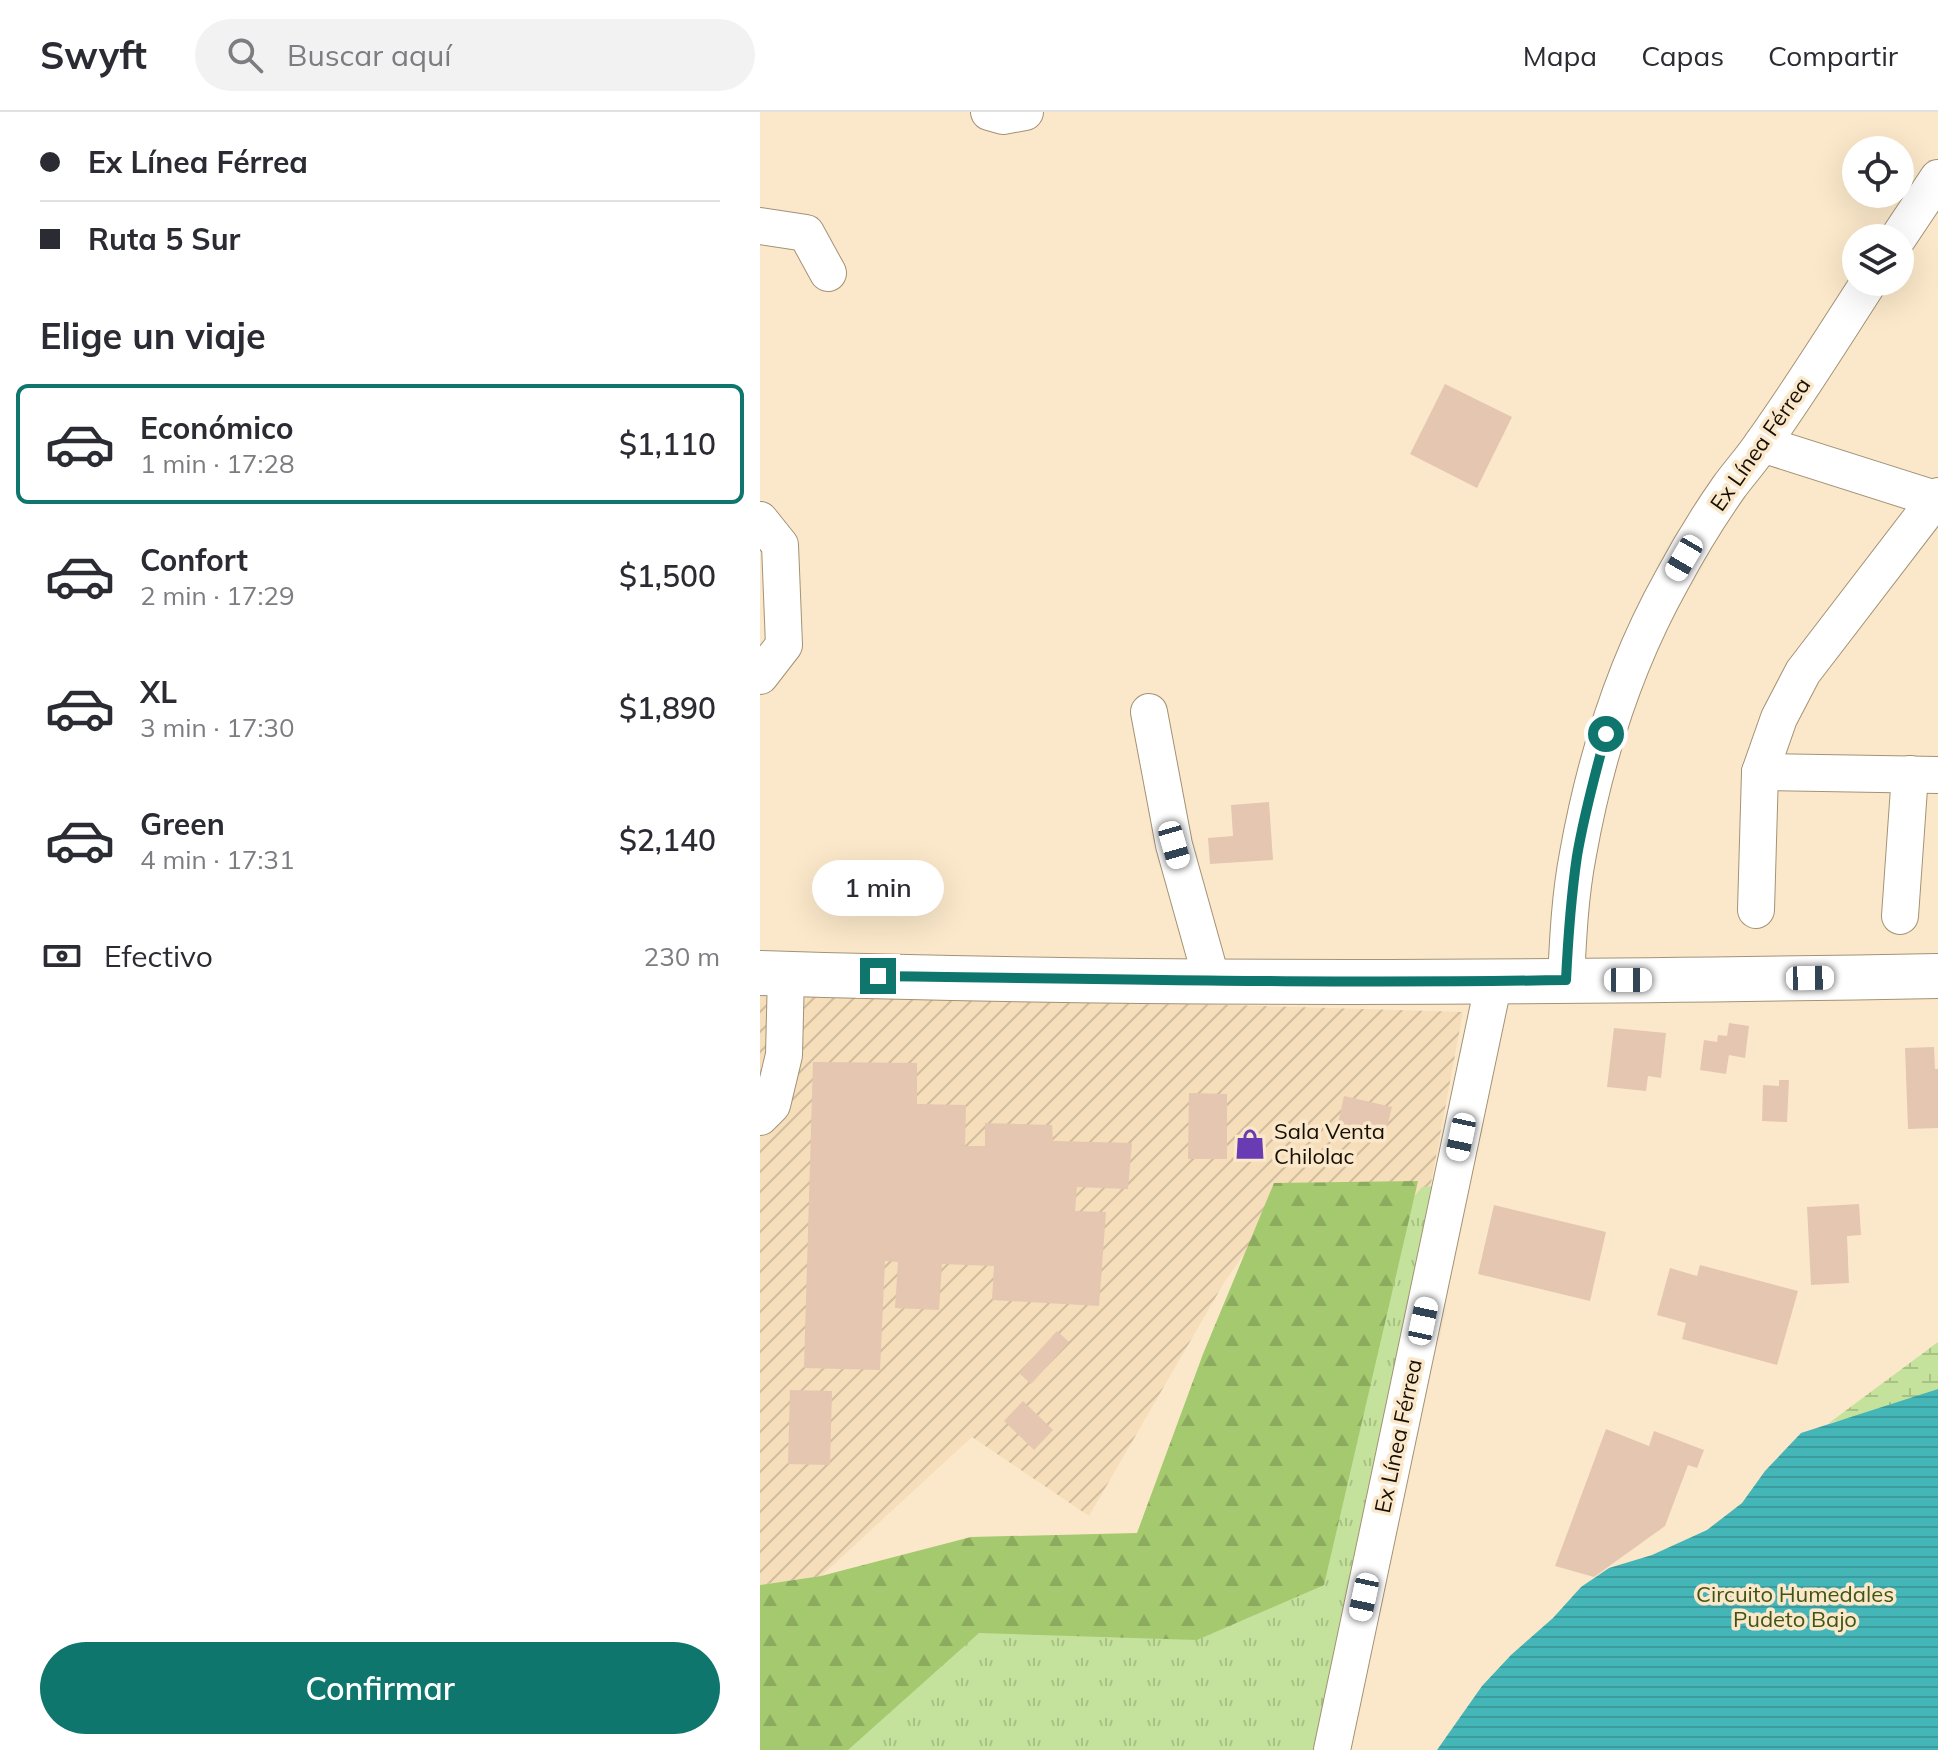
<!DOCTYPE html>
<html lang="es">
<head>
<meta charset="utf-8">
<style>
	body { margin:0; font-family:Mulish,sans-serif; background:#f2f2f3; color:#2b2b33; height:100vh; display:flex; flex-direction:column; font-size:30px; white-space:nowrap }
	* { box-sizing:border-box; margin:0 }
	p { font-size:26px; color:#7c7c81 }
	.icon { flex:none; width:44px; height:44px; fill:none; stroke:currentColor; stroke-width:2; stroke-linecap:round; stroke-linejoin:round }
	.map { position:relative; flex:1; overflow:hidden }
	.sheet { display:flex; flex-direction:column; background:#fff; width:760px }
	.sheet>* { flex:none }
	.banner { display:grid; align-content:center; height:176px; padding:0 40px; background:#fff }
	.buttons { position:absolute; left:1082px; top:24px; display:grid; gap:16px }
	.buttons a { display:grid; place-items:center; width:72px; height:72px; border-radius:50%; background:#fff; box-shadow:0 8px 32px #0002; font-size:40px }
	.end { position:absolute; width:36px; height:36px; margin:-18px; border:10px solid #0f766e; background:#fff; box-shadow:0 0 0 4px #fff }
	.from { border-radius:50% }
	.bubble { position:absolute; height:56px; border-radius:28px; background:#fff; box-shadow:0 8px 32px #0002; font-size:26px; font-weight:600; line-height:56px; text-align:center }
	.car { position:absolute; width:24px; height:48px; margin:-24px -12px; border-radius:10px; box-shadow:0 0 6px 2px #0007; background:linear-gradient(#fff 24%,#345 0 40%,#fff 0 76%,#345 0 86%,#fff 0) }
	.banner b { display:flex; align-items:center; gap:28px; height:76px; font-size:30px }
	.banner b+b { border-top:2px solid #e1e1e2 }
	.banner i { width:20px; height:20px; background:#2b2b33 }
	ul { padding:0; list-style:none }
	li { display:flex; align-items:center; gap:24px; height:120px; margin:0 16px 12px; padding:0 24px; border:4px solid transparent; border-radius:12px }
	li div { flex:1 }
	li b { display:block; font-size:30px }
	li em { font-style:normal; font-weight:600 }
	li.on { border-color:#0f766e }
	li>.icon { width:72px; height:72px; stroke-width:1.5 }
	h2 { padding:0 40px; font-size:36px; line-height:96px }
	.pay { display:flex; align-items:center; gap:20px; height:88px; padding:0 40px; font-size:30px }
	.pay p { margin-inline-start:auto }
	.cta { display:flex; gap:16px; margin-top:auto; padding:16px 40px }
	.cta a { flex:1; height:92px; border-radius:48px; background:#0f766e; color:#fff; font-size:32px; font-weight:600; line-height:92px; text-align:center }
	header { display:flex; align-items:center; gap:48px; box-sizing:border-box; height:112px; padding:0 40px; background:#fff; border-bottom:2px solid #e1e1e2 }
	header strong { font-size:38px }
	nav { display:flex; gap:44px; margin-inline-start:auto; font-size:28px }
	.search { width:560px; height:72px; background:#f2f2f3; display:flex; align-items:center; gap:20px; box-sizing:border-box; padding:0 28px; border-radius:44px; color:#7c7c81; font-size:30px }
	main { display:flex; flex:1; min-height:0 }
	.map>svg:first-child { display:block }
	.industrial { fill:url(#industrial-furrows) }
	.grass { fill:url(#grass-tufts) }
	.forest { fill:url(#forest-firs) }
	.wetland { fill:url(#wetland-marsh) }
	.water { fill:url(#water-rules) }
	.building { fill:#e5c6b1 }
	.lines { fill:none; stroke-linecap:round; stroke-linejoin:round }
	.minor-casing { stroke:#a39275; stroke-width:38 }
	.highway-casing { stroke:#a39275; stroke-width:46 }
	.minor { stroke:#fff; stroke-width:36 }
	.highway { stroke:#fff; stroke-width:44 }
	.route { stroke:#0f766e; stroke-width:10 }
	.labels { text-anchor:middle; stroke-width:7; stroke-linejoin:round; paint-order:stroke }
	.street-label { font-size:22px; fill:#160f05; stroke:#fbe8ca }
	.poi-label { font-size:22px; fill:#160f05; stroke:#fbe8ca; text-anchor:start }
	.park-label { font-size:22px; fill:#3e5514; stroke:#fbe8ca }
</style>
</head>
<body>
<header>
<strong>Swyft</strong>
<div class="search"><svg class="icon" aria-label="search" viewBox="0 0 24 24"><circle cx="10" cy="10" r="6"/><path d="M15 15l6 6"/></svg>Buscar aquí</div>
<nav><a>Mapa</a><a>Capas</a><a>Compartir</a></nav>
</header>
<main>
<section class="sheet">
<div class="banner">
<b><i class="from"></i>Ex Línea Férrea</b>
<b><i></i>Ruta 5 Sur</b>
</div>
<h2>Elige un viaje</h2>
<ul>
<li class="on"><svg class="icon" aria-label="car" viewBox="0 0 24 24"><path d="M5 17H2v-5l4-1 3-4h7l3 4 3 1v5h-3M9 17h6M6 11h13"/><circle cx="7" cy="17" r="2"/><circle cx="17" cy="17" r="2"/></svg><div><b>Económico</b><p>1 min · 17:28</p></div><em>$1,110</em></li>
<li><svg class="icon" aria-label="car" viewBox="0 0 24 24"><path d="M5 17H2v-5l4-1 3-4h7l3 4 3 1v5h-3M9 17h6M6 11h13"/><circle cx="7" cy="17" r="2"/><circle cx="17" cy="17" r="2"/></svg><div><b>Confort</b><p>2 min · 17:29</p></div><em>$1,500</em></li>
<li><svg class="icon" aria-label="car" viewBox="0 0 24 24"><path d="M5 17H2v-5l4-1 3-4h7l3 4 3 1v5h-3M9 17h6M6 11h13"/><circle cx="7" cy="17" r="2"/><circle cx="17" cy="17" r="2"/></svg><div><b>XL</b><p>3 min · 17:30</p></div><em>$1,890</em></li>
<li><svg class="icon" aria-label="car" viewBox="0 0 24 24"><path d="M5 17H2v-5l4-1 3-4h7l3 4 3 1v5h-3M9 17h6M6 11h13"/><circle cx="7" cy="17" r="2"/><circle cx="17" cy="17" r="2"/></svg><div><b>Green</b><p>4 min · 17:31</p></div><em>$2,140</em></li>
</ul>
<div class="pay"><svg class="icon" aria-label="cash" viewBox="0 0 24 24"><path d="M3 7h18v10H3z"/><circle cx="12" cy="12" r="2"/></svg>Efectivo<p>230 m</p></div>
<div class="cta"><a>Confirmar</a></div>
</section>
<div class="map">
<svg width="1178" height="1638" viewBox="0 0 1178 1638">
	<defs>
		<pattern id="industrial-furrows" width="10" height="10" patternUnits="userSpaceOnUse" patternTransform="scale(2)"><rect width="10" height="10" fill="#f5deb9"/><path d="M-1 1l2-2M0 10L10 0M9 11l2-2" fill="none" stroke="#d1bd9e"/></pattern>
		<pattern id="grass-tufts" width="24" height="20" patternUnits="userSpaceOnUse" patternTransform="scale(2)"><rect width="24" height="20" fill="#c4e29c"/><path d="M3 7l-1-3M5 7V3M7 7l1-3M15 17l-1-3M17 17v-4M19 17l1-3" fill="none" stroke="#a8c185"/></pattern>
		<pattern id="forest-firs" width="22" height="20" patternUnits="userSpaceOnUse" patternTransform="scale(2)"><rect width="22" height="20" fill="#a4c96e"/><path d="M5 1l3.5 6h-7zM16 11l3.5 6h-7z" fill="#8cab5e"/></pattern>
		<pattern id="wetland-marsh" width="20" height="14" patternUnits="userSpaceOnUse" patternTransform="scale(2)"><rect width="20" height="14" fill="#c4e29c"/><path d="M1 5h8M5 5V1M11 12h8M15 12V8" fill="none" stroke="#a8c185"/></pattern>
		<pattern id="water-rules" width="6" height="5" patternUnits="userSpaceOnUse" patternTransform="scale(2)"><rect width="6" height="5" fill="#45b6b8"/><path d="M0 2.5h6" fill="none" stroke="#3c9b9d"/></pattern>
	</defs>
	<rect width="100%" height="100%" fill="#fbe8ca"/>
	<path class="industrial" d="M0,879L703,900L663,1114L511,1105L465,1169L329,1404L212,1325L61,1464L0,1473Z"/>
	<path class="grass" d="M673,1074L561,1638H61L97,1590L517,1346L637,1106L662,1075Z"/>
	<path class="forest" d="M658,1069L564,1473L437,1528L219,1521L88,1638H0V1473L61,1464L211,1425L377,1421L443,1242L514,1071Z"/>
	<path class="wetland" d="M1178,1230V1277L1101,1303L1069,1311Z"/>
	<path class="water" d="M1178,1277V1638H677L722,1574L751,1543L793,1506L821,1475L849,1456L892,1443L947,1418L982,1391L1005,1359L1041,1321Z"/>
	<g class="building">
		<path d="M685,272L752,305L717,376L650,342Z"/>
		<path d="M509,690L513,748L450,752L448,726L473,724L471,693Z"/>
		<path d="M969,911L989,914L985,946L969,943L966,962L940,958L944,928L957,930L958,923L967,924Z"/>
		<path d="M854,916L906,921L901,966L888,964L886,979L847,975Z"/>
		<path d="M1174,935L1175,957H1178V1016L1148,1017L1145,936Z"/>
		<path d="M53,950L157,951V992L206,993L205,1034H225V1011L292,1013L293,1029L372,1031L368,1077L317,1075L315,1099L346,1100L339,1194L232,1188L234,1154L182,1152L179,1198L135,1196L138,1150L125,1149L120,1258L44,1256Z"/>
		<path d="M1019,968H1029L1027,1010L1002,1009L1003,973L1019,974Z"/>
		<path d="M429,981L467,982V1047H428Z"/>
		<path d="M584,984L632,995L625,1023L578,1012Z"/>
		<path d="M1099,1092L1101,1123L1087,1124L1089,1171L1051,1173L1047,1095Z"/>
		<path d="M734,1093L846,1120L830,1189L718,1162Z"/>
		<path d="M940,1153L1038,1179L1017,1253L922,1227L926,1211L897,1203L910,1156L937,1164Z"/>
		<path d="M297,1219L309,1230L271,1272L259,1261Z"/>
		<path d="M30,1278L72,1279L70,1353L28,1352Z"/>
		<path d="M263,1289L293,1318L274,1338L244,1309Z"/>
		<path d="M846,1317L889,1334L894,1319L944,1338L937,1356L928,1353L905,1414L834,1465L795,1454Z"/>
	</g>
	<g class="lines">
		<defs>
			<g id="minor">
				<path d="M229,0L243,4L265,0"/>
				<path d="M0,114L46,121L68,161"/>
				<path d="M1138,126L1178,66"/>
				<path d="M1002,332L1178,388"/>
				<path d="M0,408L20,433L24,533L0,564"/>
				<path d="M389,600L414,733L452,869"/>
				<path d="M1000,660L1178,663"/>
				<path d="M996,798L1000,660L1019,606L1043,560L1178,384"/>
				<path d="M1140,804L1150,662"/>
				<path d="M806,868C808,826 810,783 818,742C835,647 865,552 912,468C929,436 948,405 969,375C980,360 992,347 1002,332C1040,279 1074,224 1109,170"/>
				<path d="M0,1005L12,993L24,943L26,862"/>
				<path d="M572,1638L734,869"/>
			</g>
			<path id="highway" d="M0,861C392,874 785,871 1178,864"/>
		</defs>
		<use href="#minor" class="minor-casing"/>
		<use href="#highway" class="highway-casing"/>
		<use href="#minor" class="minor"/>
		<use href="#highway" class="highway"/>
	</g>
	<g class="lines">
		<path class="route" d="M118,864C347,867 576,872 806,868C808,827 811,785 817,744C824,703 835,662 846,622"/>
	</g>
	<defs>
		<symbol id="shop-bare" viewBox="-9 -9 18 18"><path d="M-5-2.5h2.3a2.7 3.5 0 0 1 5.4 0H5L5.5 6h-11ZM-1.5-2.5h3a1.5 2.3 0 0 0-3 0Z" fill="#693cb3" stroke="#fbe8ca" stroke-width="2.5" paint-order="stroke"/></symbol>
	</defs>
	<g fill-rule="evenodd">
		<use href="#shop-bare" x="468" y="1010" width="44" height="44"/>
	</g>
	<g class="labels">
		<g class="street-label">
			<text transform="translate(1000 332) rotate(-55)" y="8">Ex Línea Férrea</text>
			<text transform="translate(638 1324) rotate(-78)" y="8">Ex Línea Férrea</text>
		</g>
		<g class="poi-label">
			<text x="514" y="1027">Sala Venta<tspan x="514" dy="25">Chilolac</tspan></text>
		</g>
		<g class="park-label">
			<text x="1035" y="1490">Circuito Humedales<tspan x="1035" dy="25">Pudeto Bajo</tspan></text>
		</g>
	</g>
</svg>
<div class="buttons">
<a><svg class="icon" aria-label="locate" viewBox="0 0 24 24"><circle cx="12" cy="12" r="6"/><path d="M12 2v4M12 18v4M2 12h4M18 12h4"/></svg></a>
<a><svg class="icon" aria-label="layers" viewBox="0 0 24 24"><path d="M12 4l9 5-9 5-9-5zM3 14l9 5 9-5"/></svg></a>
</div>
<i class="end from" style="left:846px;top:622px"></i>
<i class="end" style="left:118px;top:864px"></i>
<div class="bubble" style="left:52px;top:748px;width:132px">1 min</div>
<i class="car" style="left:924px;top:446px;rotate:210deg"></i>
<i class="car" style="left:414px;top:733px;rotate:164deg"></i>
<i class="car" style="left:1050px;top:866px;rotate:89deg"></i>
<i class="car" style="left:868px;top:868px;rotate:90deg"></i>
<i class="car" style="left:701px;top:1025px;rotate:192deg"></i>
<i class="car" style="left:663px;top:1209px;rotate:12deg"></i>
<i class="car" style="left:604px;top:1485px;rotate:192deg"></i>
</div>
</main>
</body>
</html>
